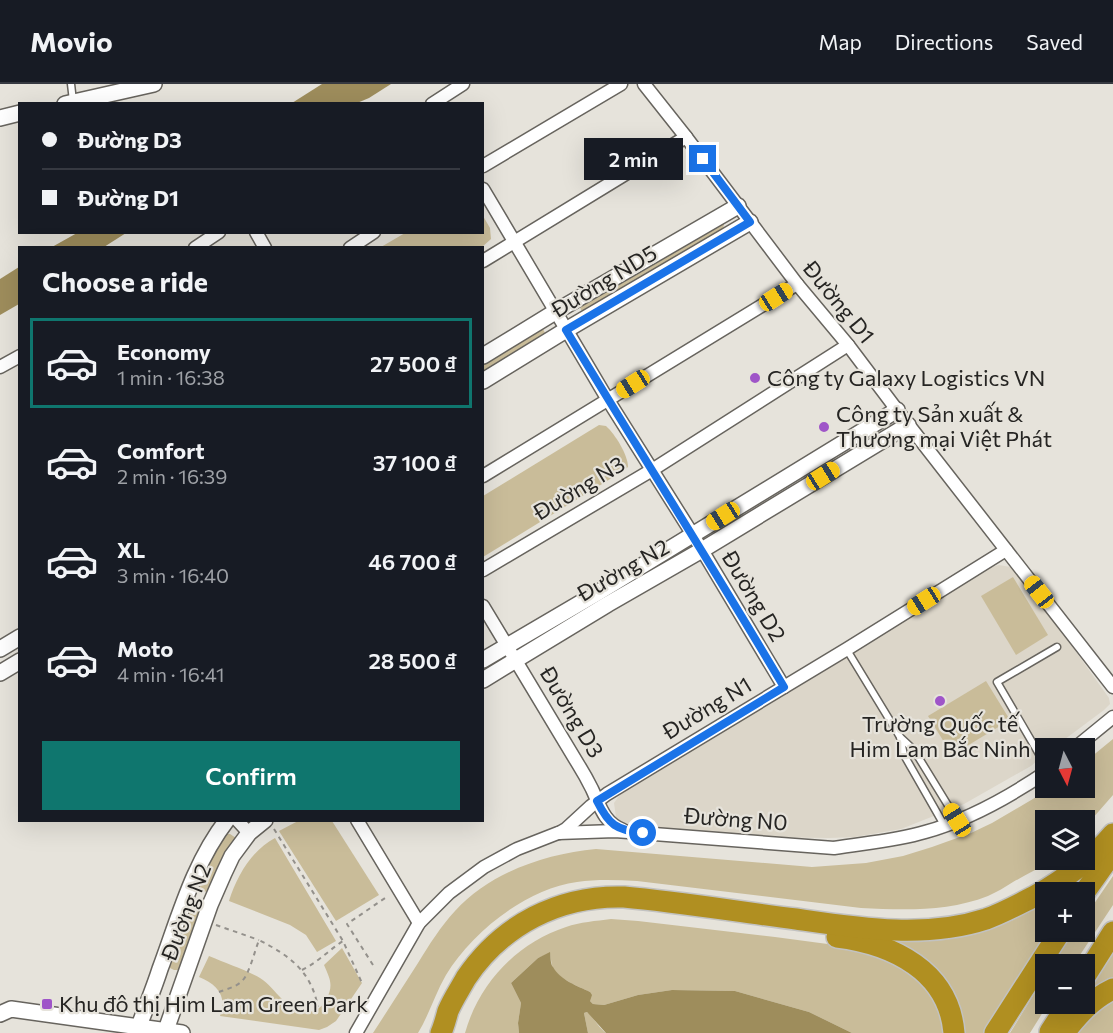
<!DOCTYPE html>
<html lang="en">
<head>
<meta charset="utf-8">
<style>
	body { margin:0; font-family:Commissioner,sans-serif; background:#20242c; color:#f1f3f6; height:100vh; display:flex; flex-direction:column; font-size:22px; white-space:nowrap }
	* { box-sizing:border-box; margin:0 }
	p { font-size:20px; color:#9ea1a6 }
	.icon { flex:none; width:33px; height:33px; fill:none; stroke:currentColor; stroke-width:2; stroke-linecap:round; stroke-linejoin:round }
	.map { position:relative; flex:1; overflow:hidden }
	.details { position:absolute; left:18px; top:162px; width:466px; height:576px; display:flex; flex-direction:column; background:#171b24; border-radius:0px; box-shadow:0 6px 24px #0002 }
	.details>* { flex:none }
	.guide { position:absolute; left:18px; top:18px; width:466px; height:132px; border-radius:0px; box-shadow:0 6px 24px #0002; display:grid; align-content:center; height:132px; padding:0 24px; background:#171b24 }
	.needle { width:39px; rotate:174deg }
	.buttons { position:absolute; left:1035px; top:654px; display:grid; gap:12px }
	.buttons a { display:grid; place-items:center; width:60px; height:60px; border-radius:0px; background:#171b24; box-shadow:0 6px 24px #0002; font-size:30px }
	.end { position:absolute; width:27px; height:27px; margin:-14px; border:8px solid #1a73e8; background:#fff; box-shadow:0 0 0 3px #fff }
	.from { border-radius:50% }
	.bubble { position:absolute; height:42px; border-radius:0px; background:#171b24; box-shadow:0 6px 24px #0002; font-size:20px; font-weight:600; line-height:42px; text-align:center }
	.car { position:absolute; width:18px; height:36px; margin:-18px -9px; border-radius:8px; box-shadow:0 0 4px 2px #0007; background:linear-gradient(#f5c518 24%,#345 0 40%,#f5c518 0 76%,#345 0 86%,#f5c518 0) }
	.guide b { display:flex; align-items:center; gap:21px; height:57px; font-size:22px }
	.guide b+b { border-top:2px solid #363941 }
	.guide i { width:15px; height:15px; background:#f1f3f6 }
	ul { padding:0; list-style:none }
	li { display:flex; align-items:center; gap:18px; height:90px; margin:0 12px 9px; padding:0 12px; border:3px solid transparent; border-radius:0px }
	li div { flex:1 }
	li b { display:block; font-size:22px }
	li em { font-style:normal; font-weight:600 }
	li.active { border-color:#0f766e }
	li>.icon { width:54px; height:54px; stroke-width:1.5 }
	h2 { padding:0 24px; font-size:27px; line-height:72px }
	.primary-button { display:flex; gap:12px; margin-top:auto; padding:12px 24px }
	.primary-button a { flex:1; height:69px; border-radius:0px; background:#0f766e; color:#fff; font-size:24px; font-weight:600; line-height:69px; text-align:center }
	header { display:flex; align-items:center; gap:36px; box-sizing:border-box; height:84px; padding:0 30px; background:#171b24; border-bottom:2px solid #363941 }
	header strong { font-size:28px }
	nav { display:flex; gap:33px; margin-inline-start:auto; font-size:21px }
	.map>svg:first-child { display:block }
	.built { fill:#dcd6c9 }
	.green { fill:#c9bc99 }
	.water { fill:#9e8d5c }
	.lines { fill:none; stroke-linecap:round; stroke-linejoin:round }
	.service-casing { stroke:#67645e; stroke-width:9 }
	.minor-casing { stroke:#67645e; stroke-width:15 }
	.tertiary-casing { stroke:#67645e; stroke-width:18 }
	.motorway-casing { stroke:#c2c2c1; stroke-width:24 }
	.path { stroke:#94918c; stroke-width:2; stroke-dasharray:4.5 4.5; stroke-linecap:butt }
	.service { stroke:#fff; stroke-width:6 }
	.minor { stroke:#fff; stroke-width:12 }
	.tertiary { stroke:#fff; stroke-width:15 }
	.motorway { stroke:#b08f21; stroke-width:21 }
	.route { stroke:#1a73e8; stroke-width:8 }
	.poi-dot { fill:#9f55c8; stroke:#e6e3db; stroke-width:2 }
	.labels { text-anchor:middle; stroke-width:4.5; stroke-linejoin:round; paint-order:stroke }
	.street-label { font-size:22px; fill:#262523; stroke:#e6e3db }
	.poi-label { font-size:22px; fill:#262523; stroke:#e6e3db; text-anchor:start }
</style>
</head>
<body>
<header>
<strong>Movio</strong>
<nav><a>Map</a><a>Directions</a><a>Saved</a></nav>
</header>
<div class="map">
<svg width="1113" height="949" viewBox="0 0 1113 949">
	<rect width="100%" height="100%" fill="#e6e3db"/>
	<path class="built" d="M999,481L1016,484L1109,614L1110,620L1104,626L1053,664H1046L1045,670L1031,682L964,720L901,745L855,753L829,754L754,753L625,742L619,739L616,733L614,719L619,712L627,705L988,484Z"/>
	<g class="green">
		<path d="M483,132L490,144L491,155L482,163H381L405,149L483,148Z"/>
		<path d="M721,138L724,141L723,144L718,148L591,223L583,227L581,226L580,223L582,219Z"/>
		<path d="M543,245L545,249L544,252L483,290V280L538,246Z"/>
		<path d="M599,341L606,342C615,350 628,371 628,383L620,389L483,473V412Z"/>
		<path d="M1013,493L1048,551L1016,571L981,512Z"/>
		<path d="M986,597L1010,636L952,671L928,632Z"/>
		<path d="M1113,655V711L1085,743L1084,736H1046V776H1053C1040,783 1026,791 1013,798C1005,803 997,808 988,812C947,828 904,826 861,824L637,797C617,796 597,795 577,798C526,805 472,848 446,891C435,910 429,931 418,949H373C388,926 403,902 418,879C429,861 441,842 455,827C491,788 545,770 596,765L812,783L866,779L903,772L932,763L971,749L992,739L1038,712L1049,704H1084L1085,678Z"/>
		<path d="M298,737H332L379,811L336,837L279,747Z"/>
		<path d="M227,750H230L236,754V757L210,804L205,808L201,806L198,802L209,778Z"/>
		<path d="M275,754L336,857L317,868L306,851L290,841L229,817C237,792 251,767 275,754Z"/>
		<path d="M1113,792V821L1074,880H1052L1074,848H1084L1085,833Z"/>
		<path d="M1045,813L1046,848H1053L987,949H959L955,929L885,852Z"/>
		<path d="M192,824L199,826V833L179,886H174L170,884L169,880L189,828Z"/>
		<path d="M611,835L638,837L775,853L835,861L893,876L920,895L938,922L948,949H852L809,928L735,907L672,906L638,911L604,921L593,920L590,917V908C578,902 560,896 553,884C551,880 551,873 550,869L538,874L511,899L521,919L518,939L519,949H465C479,899 517,859 566,843C580,838 596,837 611,835Z"/>
		<path d="M1113,862V899L1085,919V908Z"/>
		<path d="M342,864L362,899L336,937L327,943L319,946L220,932C228,913 217,900 199,893L209,872C225,879 244,885 260,894C276,904 286,928 308,928C317,927 322,923 326,916C334,901 330,895 324,881Z"/>
		<path d="M1045,892L1046,920H1048L1030,949H1010Z"/>
		<path d="M1113,914V949H1076L1087,934Z"/>
		<path d="M587,928C594,934 598,943 606,949H588L584,929Z"/>
	</g>
	<g class="water">
		<path d="M322,0H391L369,14L357,19H292Z"/>
		<path d="M77,149V148L126,149L104,163H52Z"/>
		<path d="M19,183V220L0,231V195Z"/>
		<path d="M550,868C551,873 550,880 553,883C560,896 578,902 590,908L592,911L590,917L593,920L604,921L638,911L672,906L735,907L809,928L852,949H606L587,928L584,929L588,949H519L518,939L521,919L511,899L538,874Z"/>
	</g>
	<g class="lines">
		<defs>
			<g id="service">
				<path d="M71,0L73,17"/>
				<path d="M847,566L900,653L914,666L957,736"/>
				<path d="M900,653L904,671L944,741"/>
				<path d="M1046,682L997,598L1057,563"/>
			</g>
			<g id="minor">
				<path d="M644,0L686,53L797,200L848,261L897,326L1113,603"/>
				<path d="M432,20L463,0"/>
				<path d="M483,82L621,0"/>
				<path d="M483,105L608,316L693,451L784,603"/>
				<path d="M256,148L265,164"/>
				<path d="M195,164L219,148"/>
				<path d="M350,164L374,148"/>
				<path d="M483,177L686,53"/>
				<path d="M0,283L20,272"/>
				<path d="M483,392L797,200"/>
				<path d="M483,486L652,386L848,261"/>
				<path d="M483,522L578,680C583,688 588,697 592,705C600,722 604,739 623,746"/>
				<path d="M1075,664L1113,633"/>
				<path d="M237,736L249,749"/>
				<path d="M357,736L419,839"/>
				<path d="M559,749L566,745L591,722L607,710L847,565L1006,466"/>
				<path d="M356,949L419,839L449,809L484,783L517,765L535,758L558,749L615,747L834,764C864,759 895,757 925,748C968,736 1009,713 1046,688"/>
			</g>
			<g id="tertiary">
				<path d="M65,20L154,0"/>
				<path d="M0,34L20,29"/>
				<path d="M483,272L555,228L738,122"/>
				<path d="M483,297L566,246L750,138"/>
				<path d="M0,565L20,553"/>
				<path d="M483,576L599,508L897,326"/>
				<path d="M0,589L20,577"/>
				<path d="M483,596L608,520L702,466L908,341"/>
				<path d="M0,930L11,925L182,949"/>
				<path d="M139,942C146,923 154,904 160,885C179,834 193,780 227,736"/>
				<path d="M166,946L210,821L224,789L232,772L249,749L265,736"/>
			</g>
			<g id="motorway">
				<path d="M1084,809L1113,768"/>
				<path d="M837,853C893,860 949,887 954,949"/>
				<path d="M1084,894L1113,848"/>
				<path d="M1050,948L1068,920"/>
				<path d="M441,949C444,942 446,934 448,927C453,915 460,905 466,894C502,841 559,811 624,813C681,818 739,828 796,835C858,844 925,855 986,835C1003,829 1019,820 1035,812C1065,795 1091,776 1113,750"/>
				<path d="M995,949L1060,848"/>
				<path d="M1064,949C1078,931 1092,915 1113,905"/>
			</g>
		</defs>
		<use href="#service" class="service-casing"/>
		<use href="#minor" class="minor-casing"/>
		<use href="#tertiary" class="tertiary-casing"/>
		<use href="#motorway" class="motorway-casing"/>
		<g class="path">
			<path d="M274,745L343,857L362,899"/>
			<path d="M216,841L259,856"/>
			<path d="M373,881L347,840L388,812"/>
			<path d="M302,886C317,879 329,866 343,857"/>
			<path d="M219,908C227,905 236,903 242,897C249,891 255,866 259,856C290,872 311,887 318,923"/>
		</g>
		<use href="#service" class="service"/>
		<use href="#minor" class="minor"/>
		<use href="#tertiary" class="tertiary"/>
		<use href="#motorway" class="motorway"/>
	</g>
	<g class="lines">
		<path class="route" d="M643,749C616,746 609,741 597,717L784,603C713,483 638,365 566,246L750,138L703,75"/>
	</g>
	<g class="poi-dot">
		<circle cx="755" cy="294" r="6"/>
		<circle cx="824" cy="343" r="6"/>
		<circle cx="940" cy="617" r="6"/>
		<rect x="41" y="914" width="12" height="12" rx="3"/>
	</g>
	<g class="labels">
		<g class="street-label">
			<text transform="translate(604 197) rotate(-31)" y="8">Đường ND5</text>
			<text transform="translate(839 218) rotate(51)" y="8">Đường D1</text>
			<text transform="translate(579 404) rotate(-31)" y="8">Đường N3</text>
			<text transform="translate(623 486) rotate(-30)" y="8">Đường N2</text>
			<text transform="translate(754 512) rotate(59)" y="8">Đường D2</text>
			<text transform="translate(707 624) rotate(-31)" y="8">Đường N1</text>
			<text transform="translate(572 628) rotate(59)" y="8">Đường D3</text>
			<text transform="translate(736 735) rotate(4)" y="8">Đường N0</text>
			<text transform="translate(186 828) rotate(-69)" y="8">Đường N2</text>
		</g>
		<g class="poi-label">
			<text x="767" y="302">Công ty Galaxy Logistics VN</text>
			<text x="836" y="338">Công ty Sản xuất &amp;<tspan x="836" dy="25">Thương mại Việt Phát</tspan></text>
			<text x="940" y="648" text-anchor="middle">Trường Quốc tế<tspan x="940" dy="25">Him Lam Bắc Ninh</tspan></text>
			<text x="59" y="928">Khu đô thị Him Lam Green Park</text>
		</g>
	</g>
</svg>
<div class="buttons">
<a><svg class="needle" viewBox="-14 -14 28 28"><path d="M0-13l5 13h-10z" fill="#e53935"/><path d="M0 13l5-13h-10z" fill="#9ea1a6"/></svg></a>
<a><svg class="icon" aria-label="layers" viewBox="0 0 24 24"><path d="M12 4l9 5-9 5-9-5zM3 14l9 5 9-5"/></svg></a>
<a>+</a>
<a>−</a>
</div>
<i class="end from" style="left:643px;top:749px"></i>
<i class="end" style="left:703px;top:75px"></i>
<div class="bubble" style="left:584px;top:54px;width:99px">2 min</div>
<i class="car" style="left:776px;top:213px;rotate:58deg"></i>
<i class="car" style="left:633px;top:300px;rotate:238deg"></i>
<i class="car" style="left:823px;top:392px;rotate:58deg"></i>
<i class="car" style="left:723px;top:432px;rotate:238deg"></i>
<i class="car" style="left:1039px;top:508px;rotate:322deg"></i>
<i class="car" style="left:924px;top:517px;rotate:238deg"></i>
<i class="car" style="left:957px;top:736px;rotate:328deg"></i>
<div class="guide">
<b><i class="from"></i>Đường D3</b>
<b><i></i>Đường D1</b>
</div>
<section class="details">
<h2>Choose a ride</h2>
<ul>
<li class="active"><svg class="icon" aria-label="car" viewBox="0 0 24 24"><path d="M5 17H2v-5l4-1 3-4h7l3 4 3 1v5h-3M9 17h6M6 11h13"/><circle cx="7" cy="17" r="2"/><circle cx="17" cy="17" r="2"/></svg><div><b>Economy</b><p>1 min · 16:38</p></div><em>27 500 ₫</em></li>
<li><svg class="icon" aria-label="car" viewBox="0 0 24 24"><path d="M5 17H2v-5l4-1 3-4h7l3 4 3 1v5h-3M9 17h6M6 11h13"/><circle cx="7" cy="17" r="2"/><circle cx="17" cy="17" r="2"/></svg><div><b>Comfort</b><p>2 min · 16:39</p></div><em>37 100 ₫</em></li>
<li><svg class="icon" aria-label="car" viewBox="0 0 24 24"><path d="M5 17H2v-5l4-1 3-4h7l3 4 3 1v5h-3M9 17h6M6 11h13"/><circle cx="7" cy="17" r="2"/><circle cx="17" cy="17" r="2"/></svg><div><b>XL</b><p>3 min · 16:40</p></div><em>46 700 ₫</em></li>
<li><svg class="icon" aria-label="car" viewBox="0 0 24 24"><path d="M5 17H2v-5l4-1 3-4h7l3 4 3 1v5h-3M9 17h6M6 11h13"/><circle cx="7" cy="17" r="2"/><circle cx="17" cy="17" r="2"/></svg><div><b>Moto</b><p>4 min · 16:41</p></div><em>28 500 ₫</em></li>
</ul>
<div class="primary-button"><a>Confirm</a></div>
</section>
</div>
</body>
</html>
